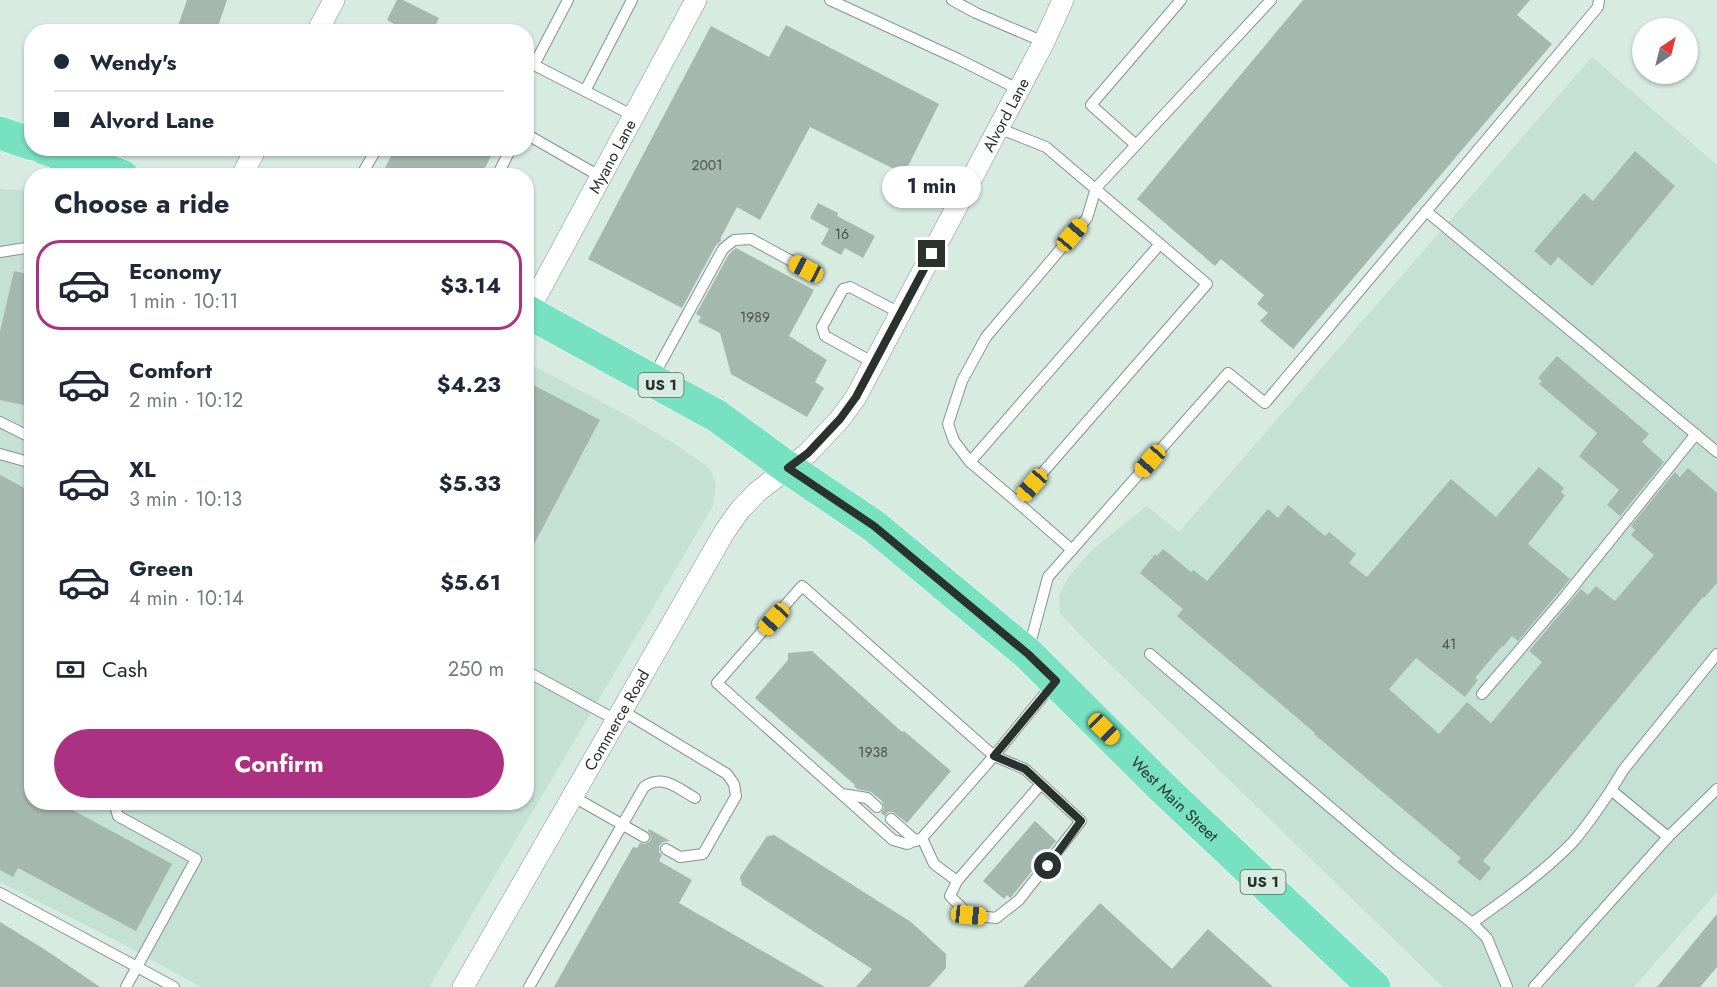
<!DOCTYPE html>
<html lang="en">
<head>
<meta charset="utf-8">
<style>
	body { margin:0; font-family:Jost,sans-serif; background:#f6f6f7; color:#1f2937; height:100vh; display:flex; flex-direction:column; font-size:22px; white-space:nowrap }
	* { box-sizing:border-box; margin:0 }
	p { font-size:20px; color:#747a83 }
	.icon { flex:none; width:33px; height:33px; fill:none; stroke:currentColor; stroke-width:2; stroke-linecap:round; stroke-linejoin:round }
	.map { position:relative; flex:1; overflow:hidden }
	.drawer { position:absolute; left:24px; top:168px; width:510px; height:642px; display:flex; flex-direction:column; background:#fff; border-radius:24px; box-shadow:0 2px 4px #0004 }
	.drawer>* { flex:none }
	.guide { position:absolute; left:24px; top:24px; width:510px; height:132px; border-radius:24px; box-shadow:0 2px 4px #0004; display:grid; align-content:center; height:132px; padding:0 30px; background:#fff }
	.needle { width:39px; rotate:35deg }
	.fabs { position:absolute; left:1632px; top:18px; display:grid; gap:12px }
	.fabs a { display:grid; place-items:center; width:66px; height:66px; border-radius:50%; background:#fff; box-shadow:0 2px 4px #0004; font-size:30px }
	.end { position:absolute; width:27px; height:27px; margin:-14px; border:8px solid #2a322e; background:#fff; box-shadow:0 0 0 3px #fff }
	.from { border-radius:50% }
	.bubble { position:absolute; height:42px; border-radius:21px; background:#fff; box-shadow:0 2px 4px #0004; font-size:20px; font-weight:700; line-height:42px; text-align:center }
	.car { position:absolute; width:18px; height:36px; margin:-18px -9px; border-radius:8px; box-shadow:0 0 4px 2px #0007; background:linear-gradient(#f5c518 24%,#345 0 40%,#f5c518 0 76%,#345 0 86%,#f5c518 0) }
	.guide b { display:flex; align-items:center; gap:21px; height:57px; font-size:22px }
	.guide b+b { border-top:2px solid #e0e1e3 }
	.guide i { width:15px; height:15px; background:#1f2937 }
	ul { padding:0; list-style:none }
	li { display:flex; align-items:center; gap:18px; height:90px; margin:0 12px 9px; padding:0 18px; border:3px solid transparent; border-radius:24px }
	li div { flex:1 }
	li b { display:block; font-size:22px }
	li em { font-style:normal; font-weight:700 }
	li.selected { border-color:#ad3183 }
	li>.icon { width:54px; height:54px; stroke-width:1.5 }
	h2 { padding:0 30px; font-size:27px; line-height:72px }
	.pay { display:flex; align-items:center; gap:15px; height:66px; padding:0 30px; font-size:22px }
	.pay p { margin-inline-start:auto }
	.action { display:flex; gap:12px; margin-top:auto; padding:12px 30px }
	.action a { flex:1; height:69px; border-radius:36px; background:#ad3183; color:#fff; font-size:24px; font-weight:700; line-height:69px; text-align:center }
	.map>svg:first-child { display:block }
	.built { fill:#c5e1d4 }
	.building { fill:#a4b8ae }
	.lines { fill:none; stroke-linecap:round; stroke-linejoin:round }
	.service-casing { stroke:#82958c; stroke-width:12 }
	.minor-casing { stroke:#82958c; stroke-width:22 }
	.primary-casing { stroke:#fff; stroke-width:34 }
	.service { stroke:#fff; stroke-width:10 }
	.minor { stroke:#fff; stroke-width:21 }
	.primary { stroke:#77e1c0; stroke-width:33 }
	.route { stroke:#2a322e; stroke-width:8 }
	.labels { text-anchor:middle; stroke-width:4.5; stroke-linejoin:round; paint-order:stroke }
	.number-label { font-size:14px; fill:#48544e }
	.shield { fill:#d7ebe1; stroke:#5e6a64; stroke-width:1.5 }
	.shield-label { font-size:15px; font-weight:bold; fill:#2a322e }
	.street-label { font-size:16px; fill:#2a322e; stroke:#d7ebe1 }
</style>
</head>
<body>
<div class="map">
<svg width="1717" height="987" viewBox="0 0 1717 987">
	<rect width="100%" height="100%" fill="#d7ebe1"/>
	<g class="built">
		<path d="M1592,57L1717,165V892L1634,987H1443L1085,640L1060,613L1059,596L1069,576L1093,549L1147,506L1179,532Z"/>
		<path d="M0,189L31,191L32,802H526L527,362L626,415L672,442L706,465L712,473L716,486L713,506L429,987H201L119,942L0,882Z"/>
	</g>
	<g class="building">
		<path d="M187,0H227L216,32H176Z"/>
		<path d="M397,0H403L439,18L432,32H403L392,26L394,24L387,20Z"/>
		<path d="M1303,0H1530L1517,15L1552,44L1293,349L1260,321L1268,313L1257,304L1264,295L1221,259L1215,266L1137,199Z"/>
		<path d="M786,25L939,104L904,174L810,127L760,220L737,207L720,239L722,240L716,245L682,308L588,259L711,26L769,57Z"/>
		<path d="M395,148H495L481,176H381Z"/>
		<path d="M1635,151L1675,186L1592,286L1558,257L1551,266L1534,251L1584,193L1593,201Z"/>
		<path d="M818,203L838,213L837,216L875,236L863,258L845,248L841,255L821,244L829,229L810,218Z"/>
		<path d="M736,248L814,290L789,336L827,360L815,382L824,388L807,417L731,374L720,333L698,322L701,317L696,314L729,254Z"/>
		<path d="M14,271L32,275V407L0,400V332Z"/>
		<path d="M1557,356L1649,434L1642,442L1664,462L1620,516L1607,505L1619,490L1579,456L1597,433L1539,384L1542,381L1538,378Z"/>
		<path d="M526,381L600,420L526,559Z"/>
		<path d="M1539,467L1564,488L1561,492L1565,496L1528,544L1570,579L1518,641L1512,636L1503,647L1502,646L1475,678L1478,680L1465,697L1416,658L1389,689L1439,734L1467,702L1491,723L1542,662L1529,651L1581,589L1588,595L1596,586L1615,601L1654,555L1631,535L1635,530L1631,526L1675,472L1680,477L1688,468L1717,493V583L1704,598L1703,597L1483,861L1491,868L1480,881L1457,862L1461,858L1314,734L1315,733L1177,616L1183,609L1140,573L1155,554L1157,556L1163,549L1191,572L1193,570L1207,581L1268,509L1278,518L1288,505L1325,536L1329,532L1356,554L1349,563L1367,577L1451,479L1496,517Z"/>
		<path d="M0,475L32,492V802H58L172,864L136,931L18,868L13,877L0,870Z"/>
		<path d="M812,651L902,732L904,731L951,771L907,823L893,812H888L885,816L881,813L884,808L882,801L871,792L857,789L854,786L855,785L755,698L788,660V653Z"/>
		<path d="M1035,821L1056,841L1035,865L1036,866L1013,895L1010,898L1007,895L1004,899L983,881Z"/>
		<path d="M649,829L670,841L663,842L659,846V852L662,855L659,861L692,880L679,903L825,987H554L633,847L637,848L640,843L645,844L650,841L651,836L648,831Z"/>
		<path d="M774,835L911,922L946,954V968L929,987H856L872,969L742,885L740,877L767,836Z"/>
		<path d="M1100,903L1172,969L1208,929L1273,987H1023Z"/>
		<path d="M1717,914V967L1700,987H1657Z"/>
		<path d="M0,922L44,949L100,987H0Z"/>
	</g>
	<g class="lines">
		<defs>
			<g id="service">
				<path d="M568,0L534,65L634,116"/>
				<path d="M830,0L958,59L1018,89"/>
				<path d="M952,0L976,13L1044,42"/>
				<path d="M585,91L632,0"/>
				<path d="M998,128L1046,147L1207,284L1017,502L1072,550"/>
				<path d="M526,134L601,177"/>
				<path d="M1136,145L1091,105L1181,0"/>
				<path d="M361,176L377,148"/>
				<path d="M497,176L511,148"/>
				<path d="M1426,211L1717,452"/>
				<path d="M0,252L32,247"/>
				<path d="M874,363L825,336L822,327L843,289L850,287L900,313"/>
				<path d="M653,377L723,249L734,240L751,239L806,269"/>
				<path d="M0,422L32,438"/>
				<path d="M0,454L32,463"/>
				<path d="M970,462L954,441L948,424L962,381L986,337L1087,218L1096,188L1271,0"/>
				<path d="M1017,502L970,462L1160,244"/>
				<path d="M1029,648L1048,577L1228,373L1265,403L1598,7L1599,0"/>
				<path d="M1150,654L1397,864L1472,923L1487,938L1507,987"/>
				<path d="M526,671L616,720"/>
				<path d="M1482,694L1564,598L1696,434"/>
				<path d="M621,710L727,774L734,784L736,796L703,854L680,857L666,849"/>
				<path d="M1041,784L957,881L950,896L969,915L996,918L1019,900L1081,821L1025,769L994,756L922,838L907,844L893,840L717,683L802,586L994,756L1053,684"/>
				<path d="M1611,790L1624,769L1717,654"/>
				<path d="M842,794L867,798L877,807"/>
				<path d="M572,796L644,837"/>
				<path d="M114,802L118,816L196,859L126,987"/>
				<path d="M891,819L916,841"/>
				<path d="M922,838L934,864L957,881"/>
				<path d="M0,893L174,987"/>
				<path d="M1472,923C1507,898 1543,873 1573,842C1587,826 1599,808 1611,790L1668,837"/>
				<path d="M529,987L644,787C662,773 679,789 695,798"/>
				<path d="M1534,987L1668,837L1717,789"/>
			</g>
			<g id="minor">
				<path d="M317,32L334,0"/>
				<path d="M242,176L256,148"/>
				<path id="s1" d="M528,312L696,0"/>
				<path id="s2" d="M463,987L725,531L740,510L757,492L808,453L840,419L856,397L1044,42L1063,0"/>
			</g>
			<g id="primary">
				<path d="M0,133L32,144"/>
				<path d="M44,148L122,176"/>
				<path id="s3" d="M526,311L717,416L788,468L874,526L1028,654L1168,793L1374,987"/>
			</g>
		</defs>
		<use href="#service" class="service-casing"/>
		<use href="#minor" class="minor-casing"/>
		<use href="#primary" class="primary-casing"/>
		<use href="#service" class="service"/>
		<use href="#minor" class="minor"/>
		<use href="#primary" class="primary"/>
	</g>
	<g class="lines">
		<path class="route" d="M932,254L856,397L840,419L808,453L788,468L874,526L1028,654L1056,681L994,756L1025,769L1081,821L1048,866"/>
	</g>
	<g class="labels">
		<g class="number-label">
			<text x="707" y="170">2001</text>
			<text x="842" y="239">16</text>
			<text x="755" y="322">1989</text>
			<text x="1449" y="649">41</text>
			<text x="873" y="757">1938</text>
		</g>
		<g class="shield">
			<rect x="638.5" y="373" width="45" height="24" rx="4.5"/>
			<rect x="1240.5" y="870" width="45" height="24" rx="4.5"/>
		</g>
		<g class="shield-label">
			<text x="661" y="390">US 1</text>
			<text x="1263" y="887">US 1</text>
		</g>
		<g class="street-label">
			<text dy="6" stroke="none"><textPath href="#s2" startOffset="1034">Alvord Lane</textPath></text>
			<text dy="6" stroke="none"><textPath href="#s1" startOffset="177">Myano Lane</textPath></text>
			<text dy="6" stroke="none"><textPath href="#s2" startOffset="308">Commerce Road</textPath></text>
			<text dy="6" stroke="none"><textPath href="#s3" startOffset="816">West Main Street</textPath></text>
		</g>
	</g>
</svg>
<div class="fabs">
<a><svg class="needle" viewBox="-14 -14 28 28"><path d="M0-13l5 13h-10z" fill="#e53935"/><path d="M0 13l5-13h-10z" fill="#747a83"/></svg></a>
</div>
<i class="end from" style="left:1048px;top:866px"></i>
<i class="end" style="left:932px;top:254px"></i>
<div class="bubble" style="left:882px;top:166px;width:99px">1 min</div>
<i class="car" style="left:1072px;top:235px;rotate:40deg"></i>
<i class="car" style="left:806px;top:269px;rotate:298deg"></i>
<i class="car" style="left:1150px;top:461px;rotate:221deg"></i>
<i class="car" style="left:1032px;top:485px;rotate:221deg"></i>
<i class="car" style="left:774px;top:619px;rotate:222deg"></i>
<i class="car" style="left:1104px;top:729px;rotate:135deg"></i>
<i class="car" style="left:969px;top:915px;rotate:96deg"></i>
<div class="guide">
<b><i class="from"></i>Wendy's</b>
<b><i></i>Alvord Lane</b>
</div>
<section class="drawer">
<h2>Choose a ride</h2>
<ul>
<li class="selected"><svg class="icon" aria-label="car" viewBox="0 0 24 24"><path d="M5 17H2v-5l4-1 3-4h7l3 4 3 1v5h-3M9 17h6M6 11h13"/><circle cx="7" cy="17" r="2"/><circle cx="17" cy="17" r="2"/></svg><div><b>Economy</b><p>1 min · 10:11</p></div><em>$3.14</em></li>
<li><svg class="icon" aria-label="car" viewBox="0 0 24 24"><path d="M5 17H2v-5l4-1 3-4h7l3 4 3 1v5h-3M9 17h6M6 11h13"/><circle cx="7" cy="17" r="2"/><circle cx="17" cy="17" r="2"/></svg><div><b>Comfort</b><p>2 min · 10:12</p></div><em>$4.23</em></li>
<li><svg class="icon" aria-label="car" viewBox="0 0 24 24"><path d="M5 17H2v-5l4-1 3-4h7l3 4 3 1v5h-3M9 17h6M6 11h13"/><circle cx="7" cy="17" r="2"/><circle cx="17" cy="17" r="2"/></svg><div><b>XL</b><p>3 min · 10:13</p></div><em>$5.33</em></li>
<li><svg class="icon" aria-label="car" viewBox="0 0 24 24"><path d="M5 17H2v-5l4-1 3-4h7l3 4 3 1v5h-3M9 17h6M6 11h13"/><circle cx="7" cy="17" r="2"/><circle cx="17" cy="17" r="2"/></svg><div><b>Green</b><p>4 min · 10:14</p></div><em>$5.61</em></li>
</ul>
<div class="pay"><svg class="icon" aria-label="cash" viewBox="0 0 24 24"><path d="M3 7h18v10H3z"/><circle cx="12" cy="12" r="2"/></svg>Cash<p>250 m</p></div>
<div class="action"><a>Confirm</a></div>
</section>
</div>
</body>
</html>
